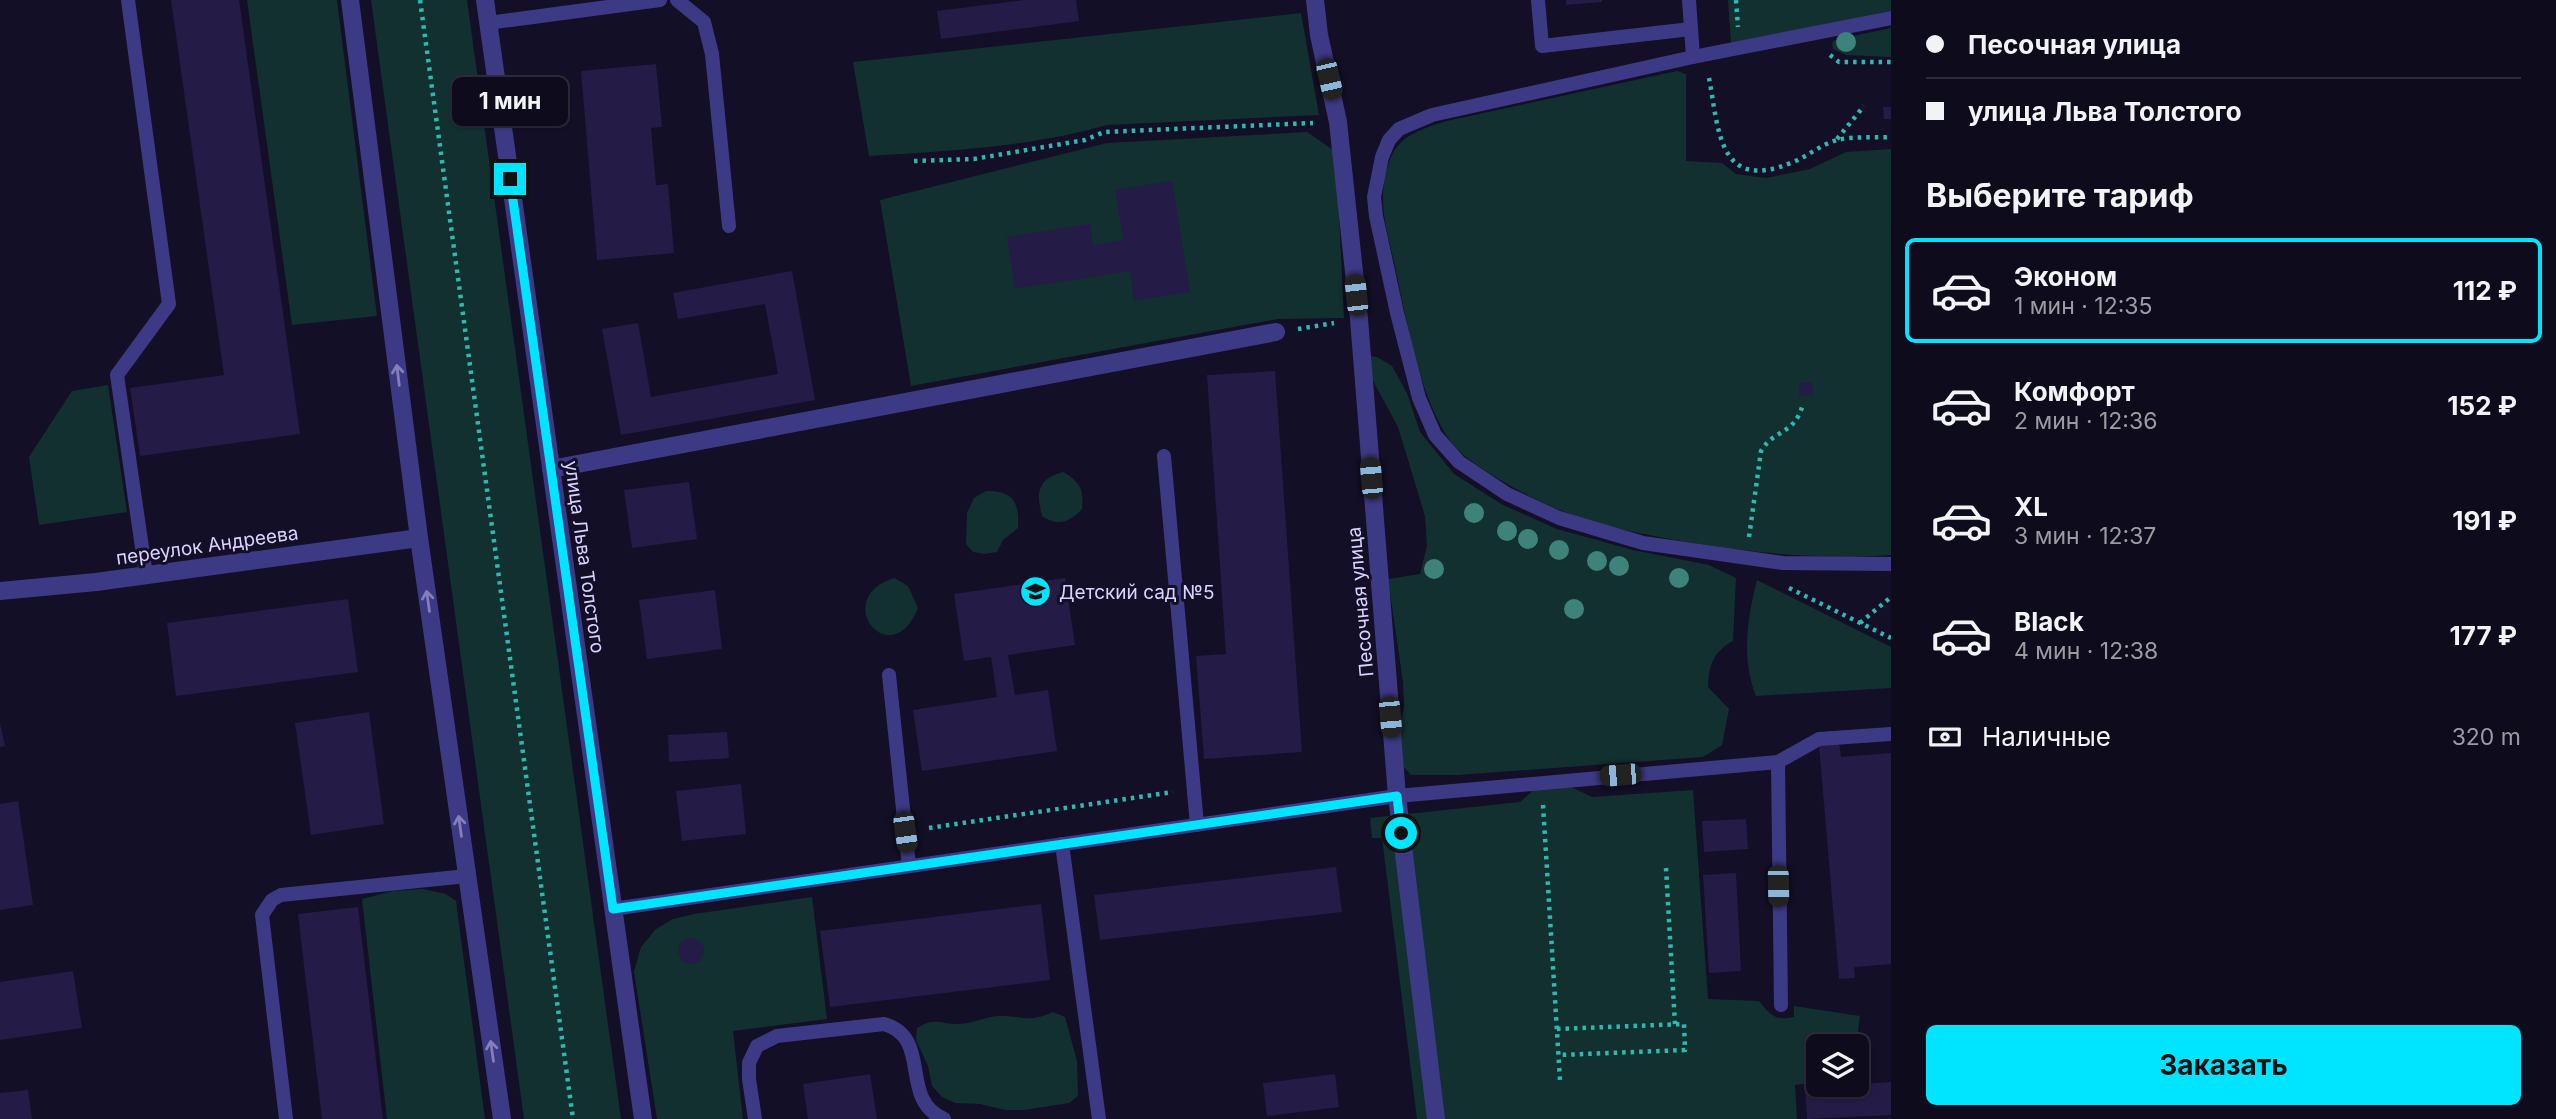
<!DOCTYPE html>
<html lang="ru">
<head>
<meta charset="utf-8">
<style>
	body { margin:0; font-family:Inter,sans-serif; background:#1c1929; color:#f1f3f6; height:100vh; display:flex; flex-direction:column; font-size:26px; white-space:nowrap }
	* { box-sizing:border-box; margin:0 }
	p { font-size:23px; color:#9b9ba3 }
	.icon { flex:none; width:38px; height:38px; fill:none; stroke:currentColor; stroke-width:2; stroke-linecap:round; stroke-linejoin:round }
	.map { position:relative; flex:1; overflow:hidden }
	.panel { display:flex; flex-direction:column; background:#0e0b1c; width:665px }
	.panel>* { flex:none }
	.hud { display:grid; align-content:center; height:154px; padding:0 35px; background:#0e0b1c }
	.fabs { position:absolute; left:1806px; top:1034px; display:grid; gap:14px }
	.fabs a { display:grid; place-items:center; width:63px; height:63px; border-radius:10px; background:#0e0b1c; box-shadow:0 2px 5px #0004,0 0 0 2px #2e2b3b; font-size:35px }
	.end { position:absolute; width:32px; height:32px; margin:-16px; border:9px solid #00e5ff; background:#111; box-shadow:0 0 0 4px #111 }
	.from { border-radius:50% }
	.bubble { position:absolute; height:49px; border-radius:10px; background:#0e0b1c; box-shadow:0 2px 5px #0004,0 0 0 2px #2e2b3b; font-size:23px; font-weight:700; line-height:49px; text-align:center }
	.car { position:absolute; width:21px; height:42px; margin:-21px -10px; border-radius:9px; box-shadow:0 0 5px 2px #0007; background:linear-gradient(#222 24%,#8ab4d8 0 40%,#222 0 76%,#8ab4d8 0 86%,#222 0) }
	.hud b { display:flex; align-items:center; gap:24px; height:66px; font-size:26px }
	.hud b+b { border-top:2px solid #2e2b3b }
	.hud i { width:18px; height:18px; background:#f1f3f6 }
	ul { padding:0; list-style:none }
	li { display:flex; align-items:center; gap:21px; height:105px; margin:0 14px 10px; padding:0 21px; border:4px solid transparent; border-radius:10px }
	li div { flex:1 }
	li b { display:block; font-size:26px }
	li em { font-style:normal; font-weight:700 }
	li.on { border-color:#00e5ff }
	li>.icon { width:63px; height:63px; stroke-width:1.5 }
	h2 { padding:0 35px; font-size:32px; line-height:84px }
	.pay { display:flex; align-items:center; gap:18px; height:77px; padding:0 35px; font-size:26px }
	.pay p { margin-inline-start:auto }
	.button { display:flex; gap:14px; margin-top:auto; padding:14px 35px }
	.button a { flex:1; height:80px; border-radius:10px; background:#00e5ff; color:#111; font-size:28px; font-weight:700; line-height:80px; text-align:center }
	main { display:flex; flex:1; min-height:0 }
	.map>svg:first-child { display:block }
	.green { fill:#12302f }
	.building { fill:#241b47 }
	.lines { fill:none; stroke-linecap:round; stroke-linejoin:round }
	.path { stroke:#2fb8b0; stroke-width:4.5; stroke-dasharray:3.5 5; stroke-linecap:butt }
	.lane { stroke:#3d3a85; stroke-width:14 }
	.street { stroke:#3d3a85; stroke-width:18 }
	.tree { fill:#3d827b }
	.oneway { stroke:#837fbc }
	.route { stroke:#00e5ff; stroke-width:9 }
	.labels { text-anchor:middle; stroke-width:6; stroke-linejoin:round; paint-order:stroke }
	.street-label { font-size:19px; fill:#d9d4ff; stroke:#130f26 }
	.poi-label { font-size:19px; fill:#d9d4ff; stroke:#130f26; text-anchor:start }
</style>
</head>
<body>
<main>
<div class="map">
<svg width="1891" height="1119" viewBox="0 0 1891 1119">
	<rect width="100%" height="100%" fill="#130f26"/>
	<g class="green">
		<path d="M247,0H337L377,316L292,325Z"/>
		<path d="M371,0H467L621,1119H524Z"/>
		<path d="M1728,0H1891V11L1731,43Z"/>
		<path d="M1301,13L1319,115L1107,125C1030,147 949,151 869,156L853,62Z"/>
		<path d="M1891,28V57L1846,55L1833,49L1832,43L1835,40Z"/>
		<path d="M1677,71L1686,74V161L1722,163L1736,174L1766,178L1810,169L1846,152L1891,149V555C1819,560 1751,553 1680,541C1645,534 1606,528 1572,515C1538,502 1504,484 1474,463C1459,453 1448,440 1440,424C1417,381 1405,314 1395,266C1390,244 1383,221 1383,198C1383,184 1386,170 1391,157C1401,134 1425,128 1447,121Z"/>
		<path d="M1307,132L1336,152L1344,318L1278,319L911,386L880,200L1107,143Z"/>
		<path d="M1370,356L1377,357L1392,366L1407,393L1420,432L1454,474L1503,505L1557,529L1633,550L1709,565L1736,578L1733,641C1713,652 1709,665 1708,687L1729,709L1722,745L1703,757L1458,775H1411L1401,764L1398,730L1404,707L1403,682L1388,579L1420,574L1427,546L1425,516L1398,427L1372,379Z"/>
		<path d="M108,385L127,512L39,525L29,457L72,391Z"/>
		<path d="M1063,472C1080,482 1084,489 1082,509C1070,522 1058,527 1042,516C1036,493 1037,479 1063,472Z"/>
		<path d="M986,491C1013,490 1020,503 1018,528L1003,540L997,552L984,554L973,552L966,544L967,513L974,498Z"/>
		<path d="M894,578L908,586L918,608C891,675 829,599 894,578Z"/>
		<path d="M1757,580L1891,647V688L1756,696C1741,658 1747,619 1757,580Z"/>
		<path d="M1565,784L1592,797L1693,790L1708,999L1759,1001C1770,1015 1775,1021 1794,1017V1006L1860,1016L1856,1046H1818V1082L1795,1085L1797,1119H1417L1382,838H1372L1370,818L1520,802L1536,788Z"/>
		<path d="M423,889L446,894L456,901L485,1119H387L362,899L393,891Z"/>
		<path d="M812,897L827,1019L733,1031L743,1119H657L634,972L641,947L656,929L673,919L694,914Z"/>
		<path d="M1053,1012L1065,1017L1077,1061L1078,1096L1069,1103L1024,1110H1005L980,1104L955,1103L942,1097L932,1086L928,1066L916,1040L917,1028C935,1016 942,1025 960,1024C973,1023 986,1017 998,1016C1024,1015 1026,1024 1053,1012Z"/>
	</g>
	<g class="building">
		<path d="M171,0H239L300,434L140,456L130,388L224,375Z"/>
		<path d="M1023,0H1076L1079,21L941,39L937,11Z"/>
		<path d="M1566,0H1602V2L1566,5Z"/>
		<path d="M656,64L662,127L651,128L656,185L668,184L674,253L597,260L581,71Z"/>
		<path d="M1883,107H1891V119H1884Z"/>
		<path d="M1172,181L1190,292L1134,301L1130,271L1015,289L1007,237L1090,224L1093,245L1123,240L1115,190Z"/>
		<path d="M792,271L815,400L621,435L602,329L638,323L651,397L778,374L765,304L678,319L673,293Z"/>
		<path d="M1275,371L1302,752L1204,759L1196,656L1226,654L1207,375Z"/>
		<path d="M1799,382H1812L1813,395L1799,396Z"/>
		<path d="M689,482L697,539L632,548L624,490Z"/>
		<path d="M1065,578L1075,645L1008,655L1015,695L1048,690L1057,751L922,771L913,710L997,697L991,657L964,661L954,594Z"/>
		<path d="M715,590L722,649L647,659L639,600Z"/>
		<path d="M348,599L358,672L176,696L167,623Z"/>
		<path d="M369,712L384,824L311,835L295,723Z"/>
		<path d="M0,723L5,746L0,747Z"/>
		<path d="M727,732L729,758L669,762L668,735Z"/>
		<path d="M1839,743L1841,757L1891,753V964L1854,967L1855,978L1839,979L1819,745Z"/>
		<path d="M741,784L746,834L682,841L676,791Z"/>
		<path d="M18,801L33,905L0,910V804Z"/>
		<path d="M1746,819L1748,849L1704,852L1702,821Z"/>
		<path d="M1336,867L1342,912L1100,940L1094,895Z"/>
		<path d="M1736,873L1741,971L1709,973L1703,875Z"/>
		<path d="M1041,904L1050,980L830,1007L820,931Z"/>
		<path d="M358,907L383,1119H322L298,914Z"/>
		<circle cx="691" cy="951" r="13"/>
		<path d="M73,971L82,1028L0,1040V982Z"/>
		<path d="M870,1074L877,1119H808L803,1084Z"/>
		<path d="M1335,1074L1339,1107L1267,1116L1263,1083Z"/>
		<path d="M1891,1082V1115L1807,1119L1805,1088Z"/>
		<path d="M28,1090L32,1119H0V1093Z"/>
	</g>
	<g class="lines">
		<g class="path">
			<path d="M420,0L573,1119"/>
			<path d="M1736,0L1738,27"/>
			<path d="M1830,55L1839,62H1891"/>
			<path d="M1709,78C1719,130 1718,194 1793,162C1808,156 1822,144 1837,140C1853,136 1874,138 1891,137"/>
			<path d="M1837,139L1864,106"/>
			<path d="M914,161L974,159L1085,140L1104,132L1313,123"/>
			<path d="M1298,329L1334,323"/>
			<path d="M1749,537L1761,451C1775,428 1794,436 1803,404"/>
			<path d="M1789,588L1891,638"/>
			<path d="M1860,623L1891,597"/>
			<path d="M1543,805L1560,1080"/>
			<path d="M929,828L1173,792"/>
			<path d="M1666,868L1675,1024"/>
			<path d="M1557,1029L1684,1024L1685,1050L1559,1055"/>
		</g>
		<g class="lane">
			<path d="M128,0L169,304L117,375L146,575"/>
			<path d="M677,0L704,22L712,54L729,226"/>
			<path d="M1538,0L1542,46L1691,29"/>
			<path d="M1689,0L1693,57"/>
			<path d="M1891,18L1693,57L1432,115L1399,129L1389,140L1382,157L1374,197L1376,216L1397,313L1419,398L1435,435L1459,462L1507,494L1559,518L1643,543L1783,563L1891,564"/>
			<path d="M488,23L660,0"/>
			<path d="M1164,456L1197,825"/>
			<path d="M889,675L909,866"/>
			<path d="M1778,762L1781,1005"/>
			<path d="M1062,844L1099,1119"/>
			<path d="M613,909L1397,796L1778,762L1819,739L1891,734"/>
			<path d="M286,1119L262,915L272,900L281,895L467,876"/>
			<path d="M755,1119L749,1079V1063L757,1046L777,1036L884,1024C933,1038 898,1099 944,1119"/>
		</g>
		<g class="street">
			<path d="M350,0L419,538L502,1119"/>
			<path d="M485,0L643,1119"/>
			<path d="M1315,0L1319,35L1338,122L1359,319L1397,796L1436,1119"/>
			<path d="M551,469L1276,332"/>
			<path d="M0,591L96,582L419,538"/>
		</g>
	</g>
	<g class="tree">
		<circle cx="1846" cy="42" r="10"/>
		<circle cx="1474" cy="513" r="10"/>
		<circle cx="1507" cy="531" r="10"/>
		<circle cx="1528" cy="539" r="10"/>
		<circle cx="1559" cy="550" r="10"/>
		<circle cx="1597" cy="561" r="10"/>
		<circle cx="1619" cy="566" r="10"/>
		<circle cx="1434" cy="569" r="10"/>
		<circle cx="1679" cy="578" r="10"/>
		<circle cx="1574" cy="609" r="10"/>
	</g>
	<defs><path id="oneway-shaft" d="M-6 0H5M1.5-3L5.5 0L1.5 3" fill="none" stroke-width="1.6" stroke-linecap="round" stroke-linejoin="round" transform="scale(1.75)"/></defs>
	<g class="oneway">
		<use href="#oneway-shaft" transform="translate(398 375) rotate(-97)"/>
		<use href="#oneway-shaft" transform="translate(428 601) rotate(-98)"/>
		<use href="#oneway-shaft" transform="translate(460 826) rotate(-98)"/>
		<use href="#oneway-shaft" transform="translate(492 1051) rotate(-98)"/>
	</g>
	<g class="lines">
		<path class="route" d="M510,179L613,909L1397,796L1401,833"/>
	</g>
	<defs>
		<symbol id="school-disc" viewBox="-11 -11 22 22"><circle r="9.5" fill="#00e5ff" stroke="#130f26"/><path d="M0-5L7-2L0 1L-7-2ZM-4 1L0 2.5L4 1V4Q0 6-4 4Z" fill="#111"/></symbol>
	</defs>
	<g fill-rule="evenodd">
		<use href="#school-disc" x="1018" y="574" width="35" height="35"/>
	</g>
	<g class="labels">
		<g class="street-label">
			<text transform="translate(207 545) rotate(-8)" y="7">переулок Андреева</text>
			<text transform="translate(585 557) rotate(82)" y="7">улица Льва Толстого</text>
			<text transform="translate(1360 602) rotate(-95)" y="7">Песочная улица</text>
		</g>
		<g class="poi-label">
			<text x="1059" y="599">Детский сад №5</text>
		</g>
	</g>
</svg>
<div class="fabs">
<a><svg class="icon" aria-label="layers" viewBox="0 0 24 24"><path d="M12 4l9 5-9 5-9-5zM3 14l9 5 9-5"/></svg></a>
</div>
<i class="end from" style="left:1401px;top:833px"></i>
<i class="end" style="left:510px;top:179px"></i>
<div class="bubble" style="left:452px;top:77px;width:116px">1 мин</div>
<i class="car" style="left:1329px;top:79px;rotate:167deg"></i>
<i class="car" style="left:1356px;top:295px;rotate:354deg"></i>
<i class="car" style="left:1371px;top:478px;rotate:355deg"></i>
<i class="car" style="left:1390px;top:717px;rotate:175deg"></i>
<i class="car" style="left:1620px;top:775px;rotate:265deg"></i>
<i class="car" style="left:905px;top:832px;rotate:172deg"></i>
<i class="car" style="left:1778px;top:886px;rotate:179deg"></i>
</div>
<section class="panel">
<div class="hud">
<b><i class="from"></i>Песочная улица</b>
<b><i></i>улица Льва Толстого</b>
</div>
<h2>Выберите тариф</h2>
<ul>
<li class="on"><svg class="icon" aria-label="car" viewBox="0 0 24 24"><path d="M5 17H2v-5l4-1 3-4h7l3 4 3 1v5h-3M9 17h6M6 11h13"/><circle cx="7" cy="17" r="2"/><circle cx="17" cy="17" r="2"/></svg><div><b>Эконом</b><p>1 мин · 12:35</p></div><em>112 ₽</em></li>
<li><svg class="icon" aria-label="car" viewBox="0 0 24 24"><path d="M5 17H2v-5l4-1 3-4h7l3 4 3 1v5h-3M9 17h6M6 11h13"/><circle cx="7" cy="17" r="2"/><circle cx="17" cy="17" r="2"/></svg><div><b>Комфорт</b><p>2 мин · 12:36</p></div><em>152 ₽</em></li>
<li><svg class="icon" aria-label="car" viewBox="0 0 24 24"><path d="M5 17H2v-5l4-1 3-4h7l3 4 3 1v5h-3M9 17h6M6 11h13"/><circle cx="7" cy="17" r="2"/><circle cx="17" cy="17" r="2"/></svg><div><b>XL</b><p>3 мин · 12:37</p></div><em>191 ₽</em></li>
<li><svg class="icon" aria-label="car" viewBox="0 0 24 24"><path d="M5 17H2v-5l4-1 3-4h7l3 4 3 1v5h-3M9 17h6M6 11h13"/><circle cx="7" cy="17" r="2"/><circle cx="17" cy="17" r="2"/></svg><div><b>Black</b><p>4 мин · 12:38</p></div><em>177 ₽</em></li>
</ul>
<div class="pay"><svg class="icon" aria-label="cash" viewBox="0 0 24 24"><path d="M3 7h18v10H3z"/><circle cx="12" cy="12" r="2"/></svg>Наличные<p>320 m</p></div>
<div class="button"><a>Заказать</a></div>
</section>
</main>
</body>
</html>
